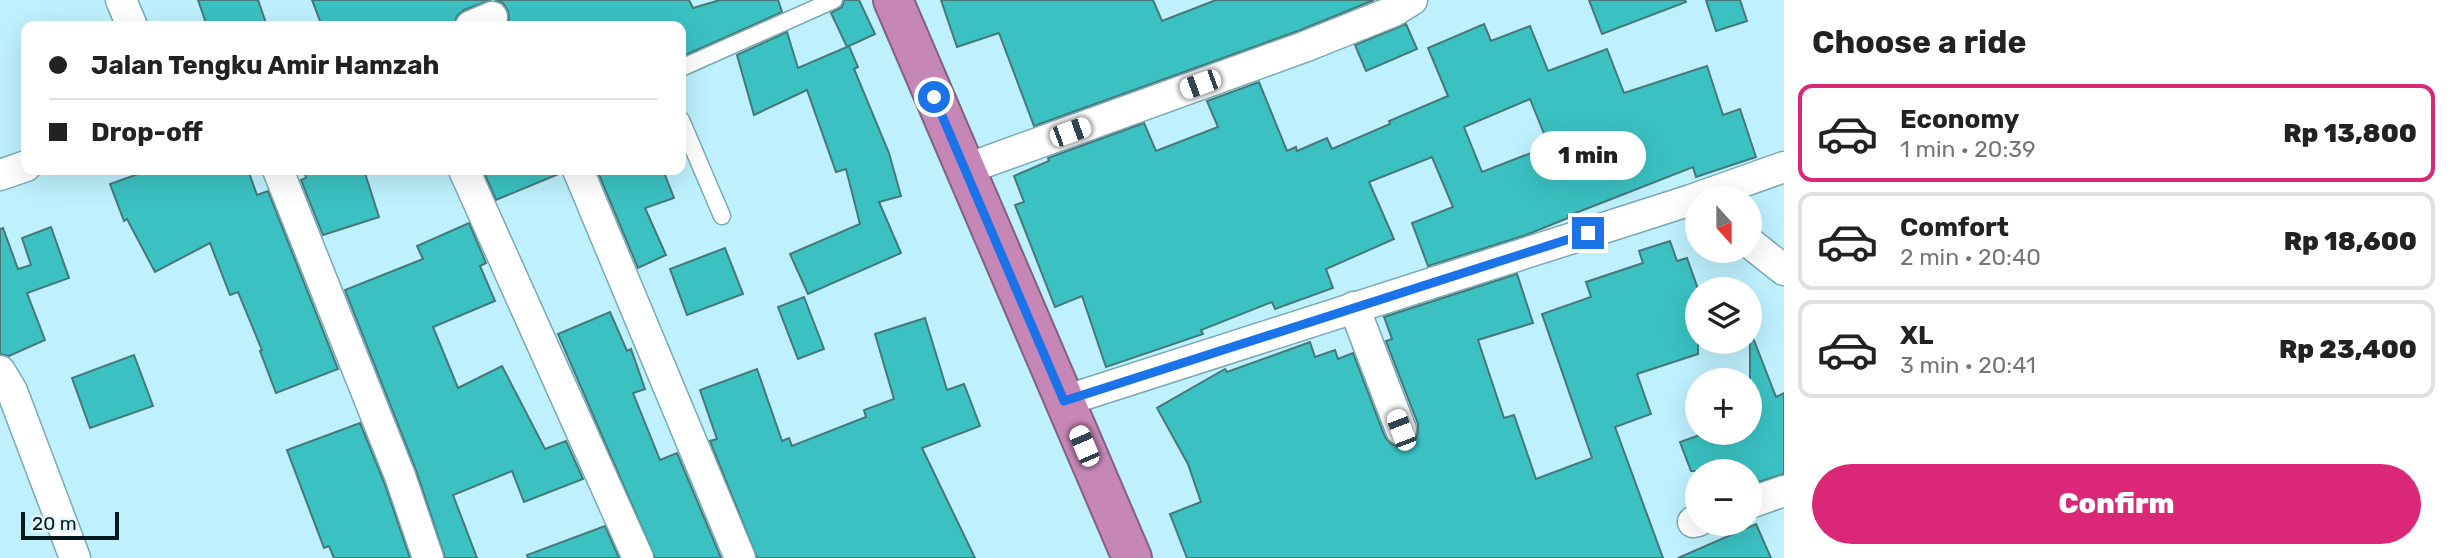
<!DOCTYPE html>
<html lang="en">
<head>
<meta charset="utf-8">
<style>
	body { margin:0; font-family:Rubik,sans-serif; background:#f2f2f2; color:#222; height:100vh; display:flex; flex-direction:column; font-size:26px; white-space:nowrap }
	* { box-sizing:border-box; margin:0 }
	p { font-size:23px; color:#767676 }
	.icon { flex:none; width:38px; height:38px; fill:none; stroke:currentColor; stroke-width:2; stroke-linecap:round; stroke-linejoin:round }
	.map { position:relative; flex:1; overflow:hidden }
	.panel { display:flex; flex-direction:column; background:#fff; width:665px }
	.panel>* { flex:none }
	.guide { position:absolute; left:21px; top:21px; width:665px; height:154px; border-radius:14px; box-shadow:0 7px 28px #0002; display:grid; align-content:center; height:154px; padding:0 28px; background:#fff }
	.needle { width:46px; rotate:159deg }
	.controls { position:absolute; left:1685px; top:186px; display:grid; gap:14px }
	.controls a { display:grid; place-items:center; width:77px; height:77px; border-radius:50%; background:#fff; box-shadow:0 7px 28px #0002; font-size:35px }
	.scale { position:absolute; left:21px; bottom:18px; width:98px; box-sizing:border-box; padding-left:7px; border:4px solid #05181d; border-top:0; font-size:19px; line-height:24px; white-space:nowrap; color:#05181d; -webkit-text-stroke:5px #e4f7fd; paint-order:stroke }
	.end { position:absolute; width:32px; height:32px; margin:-16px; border:9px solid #1a73e8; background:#fff; box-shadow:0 0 0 4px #fff }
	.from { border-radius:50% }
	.bubble { position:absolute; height:49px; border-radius:24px; background:#fff; box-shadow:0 7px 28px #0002; font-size:23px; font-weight:800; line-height:49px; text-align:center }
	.car { position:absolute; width:21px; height:42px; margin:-21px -10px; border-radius:9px; box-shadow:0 0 5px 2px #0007; background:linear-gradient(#fff 24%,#345 0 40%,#fff 0 76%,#345 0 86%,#fff 0) }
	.guide b { display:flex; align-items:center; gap:24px; height:66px; font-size:26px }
	.guide b+b { border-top:2px solid #e0e0e0 }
	.guide i { width:18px; height:18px; background:#222 }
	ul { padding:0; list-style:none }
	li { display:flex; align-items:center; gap:21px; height:98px; margin:0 14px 10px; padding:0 14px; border:4px solid #e0e0e0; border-radius:14px }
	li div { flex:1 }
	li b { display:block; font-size:26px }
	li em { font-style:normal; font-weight:800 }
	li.selected { border-color:#db2777 }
	li>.icon { width:63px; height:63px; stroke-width:1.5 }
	h2 { padding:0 28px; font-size:32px; line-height:84px }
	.button { display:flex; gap:14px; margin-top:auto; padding:14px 28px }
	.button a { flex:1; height:80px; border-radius:42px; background:#db2777; color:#fff; font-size:28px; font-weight:800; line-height:80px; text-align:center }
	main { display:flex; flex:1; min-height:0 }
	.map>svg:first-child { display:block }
	.building { fill:#3bc1c2; stroke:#467878; stroke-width:2; fill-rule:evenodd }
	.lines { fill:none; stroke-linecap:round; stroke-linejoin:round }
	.lane-casing { stroke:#79a9b6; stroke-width:19 }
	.street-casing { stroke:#79a9b6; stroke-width:33 }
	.highway-casing { stroke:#826080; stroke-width:42 }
	.lane { stroke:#fff; stroke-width:16 }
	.street { stroke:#fff; stroke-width:30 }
	.highway { stroke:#c686b6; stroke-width:38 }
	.route { stroke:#1a73e8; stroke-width:9 }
</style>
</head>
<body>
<main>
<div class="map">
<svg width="1784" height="558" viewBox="0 0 1784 558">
	<rect width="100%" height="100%" fill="#bef0fd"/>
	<g class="building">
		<path d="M198,0H258L267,26H207Z"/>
		<path d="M312,0H491L464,10L457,16L454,26H322Z"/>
		<path d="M495,0H689L693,8L720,0H778L782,12L681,57V26H507L509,18L508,11L503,3Z"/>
		<path d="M844,0H859L875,34L847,47L831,13L842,7Z"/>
		<path d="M941,0H1153L1162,21L1216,0H1374L1298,31L1034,126L999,33L957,47Z"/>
		<path d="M1589,0H1685L1686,2L1602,34Z"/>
		<path d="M1706,0H1740L1747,21L1716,31Z"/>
		<path d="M1406,24L1417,49L1366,71L1355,45Z"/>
		<path d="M1484,24L1491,41L1530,26L1548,71L1607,49L1624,93L1707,66L1723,115L1740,109L1756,157L1696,177L1693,167L1568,216V218L1526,235L1428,266L1412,223L1453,207L1432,157L1369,182L1394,239L1326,269L1333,288L1275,309L1272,302L1201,330L1203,334L1106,367L1082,296L1055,307L1015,205L1024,202L1014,176L1049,161L1048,158L1144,123L1156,151L1218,127L1207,101L1259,82L1287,151L1296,147L1297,151L1327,138L1332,149L1390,124L1389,121L1448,96L1428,48ZM1530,99L1549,146L1482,172L1464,127Z"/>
		<path d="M787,32L798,68L849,46L858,67L854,69L889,153L901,196L879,202L901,253L808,294L790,254L860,224L846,169L836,172L807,90L754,115L737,55Z"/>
		<path d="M149,170H248L257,195L268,191L338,369L276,393L260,351L262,350L238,292L230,295L210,243L155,272L127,219L124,221L110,184Z"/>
		<path d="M304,170H364L379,217L323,235L301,180L306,178Z"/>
		<path d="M483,170H561V173L496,200Z"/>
		<path d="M597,170H663L674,198L645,208L666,255L638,268Z"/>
		<path d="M469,223L486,263L480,266L495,301L433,327L458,388L502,366L545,449L566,441L583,479L524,502L512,471L453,495L477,558H445L416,470L345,290L423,259L417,246Z"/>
		<path d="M51,227L69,278L27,293L45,340L9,356L0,354V229L3,228L18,269L31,265L22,238Z"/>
		<path d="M1670,241L1677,261L1687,258L1698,289V354L1637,374L1651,414L1615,427L1663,558H1187L1170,514L1201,502L1188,464L1157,408L1225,369L1227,372L1310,342L1315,357L1335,350L1338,359L1353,353L1385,437L1391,444L1398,447H1407L1415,440L1418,432V424L1386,341L1392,339L1384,317L1517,274L1533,323L1478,340L1504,418L1514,415L1536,479L1592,458L1542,314L1591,297L1586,282L1643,263L1639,251Z"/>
		<path d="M725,248L743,294L687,315L670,269Z"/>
		<path d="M804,297L824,349L798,359L778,307Z"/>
		<path d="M610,312L627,351L631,349L645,389L633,393L660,460L677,453L721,558H655L558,334Z"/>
		<path d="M925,318L947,390L964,384L980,426L922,448L975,558H757L710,441L717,439L700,390L757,369L782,441L789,438L792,446L866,417L864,410L894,399L875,334Z"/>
		<path d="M1752,335L1776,397L1784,393V474L1752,484L1750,471H1691L1680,442L1708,432H1750V336Z"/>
		<path d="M134,355L153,406L90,428L72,378Z"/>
		<path d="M360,423L384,482L410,558H334L329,546L324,548L287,450Z"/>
		<path d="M1756,524L1771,558H1678Z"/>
		<path d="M605,526L619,558H528L527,555Z"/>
	</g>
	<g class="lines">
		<defs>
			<g id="lane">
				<path d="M681,68L834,0"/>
				<path d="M681,120L722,216"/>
			</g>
			<g id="street">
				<path d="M121,0L132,26"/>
				<path d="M471,26L492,17"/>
				<path d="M966,169L1304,47L1394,11L1412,0"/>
				<path d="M278,170L400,476L428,558"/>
				<path d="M464,170L638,558"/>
				<path d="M578,170L740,558"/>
				<path d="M0,175L26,166"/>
				<path d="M1750,243L1784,270"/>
				<path d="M1354,307L1401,430"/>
				<path d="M0,371L12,391L75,558"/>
				<path d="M1064,401L1691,200L1784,167"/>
				<path d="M1750,503L1784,491"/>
				<path d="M1693,522L1698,521"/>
			</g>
			<path id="highway" d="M893,0L1132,558"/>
		</defs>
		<use href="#lane" class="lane-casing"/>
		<use href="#street" class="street-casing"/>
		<use href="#highway" class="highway-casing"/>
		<use href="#lane" class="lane"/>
		<use href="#street" class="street"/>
		<use href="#highway" class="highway"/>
	</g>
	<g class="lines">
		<path class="route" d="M934,97L1064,401L1588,233"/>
	</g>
</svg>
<div class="controls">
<a><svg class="needle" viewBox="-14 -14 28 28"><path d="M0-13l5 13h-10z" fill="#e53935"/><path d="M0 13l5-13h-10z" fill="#767676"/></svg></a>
<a><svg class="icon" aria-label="layers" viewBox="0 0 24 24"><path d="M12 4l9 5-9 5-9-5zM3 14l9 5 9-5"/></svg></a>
<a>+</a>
<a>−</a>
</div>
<div class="scale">20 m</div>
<i class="end from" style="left:934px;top:97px"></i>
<i class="end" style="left:1588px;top:233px"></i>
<div class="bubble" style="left:1530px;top:131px;width:116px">1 min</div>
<i class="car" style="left:1200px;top:84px;rotate:250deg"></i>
<i class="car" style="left:1070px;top:132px;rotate:70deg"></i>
<i class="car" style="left:1401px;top:430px;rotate:339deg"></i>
<i class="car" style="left:1084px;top:446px;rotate:337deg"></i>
<div class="guide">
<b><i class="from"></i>Jalan Tengku Amir Hamzah</b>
<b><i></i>Drop-off</b>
</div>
</div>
<section class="panel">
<h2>Choose a ride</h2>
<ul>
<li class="selected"><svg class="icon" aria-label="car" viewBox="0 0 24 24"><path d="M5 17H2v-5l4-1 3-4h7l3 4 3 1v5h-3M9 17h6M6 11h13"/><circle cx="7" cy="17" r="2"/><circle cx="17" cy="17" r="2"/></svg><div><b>Economy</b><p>1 min · 20:39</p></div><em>Rp 13,800</em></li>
<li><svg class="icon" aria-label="car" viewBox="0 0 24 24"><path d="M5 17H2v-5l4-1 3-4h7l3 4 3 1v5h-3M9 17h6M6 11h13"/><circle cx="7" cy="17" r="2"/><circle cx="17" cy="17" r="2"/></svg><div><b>Comfort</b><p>2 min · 20:40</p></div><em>Rp 18,600</em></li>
<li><svg class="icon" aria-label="car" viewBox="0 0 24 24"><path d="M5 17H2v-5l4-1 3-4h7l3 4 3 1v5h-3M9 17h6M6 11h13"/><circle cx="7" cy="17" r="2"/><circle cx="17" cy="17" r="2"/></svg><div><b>XL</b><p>3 min · 20:41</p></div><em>Rp 23,400</em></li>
</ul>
<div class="button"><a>Confirm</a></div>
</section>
</main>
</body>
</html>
